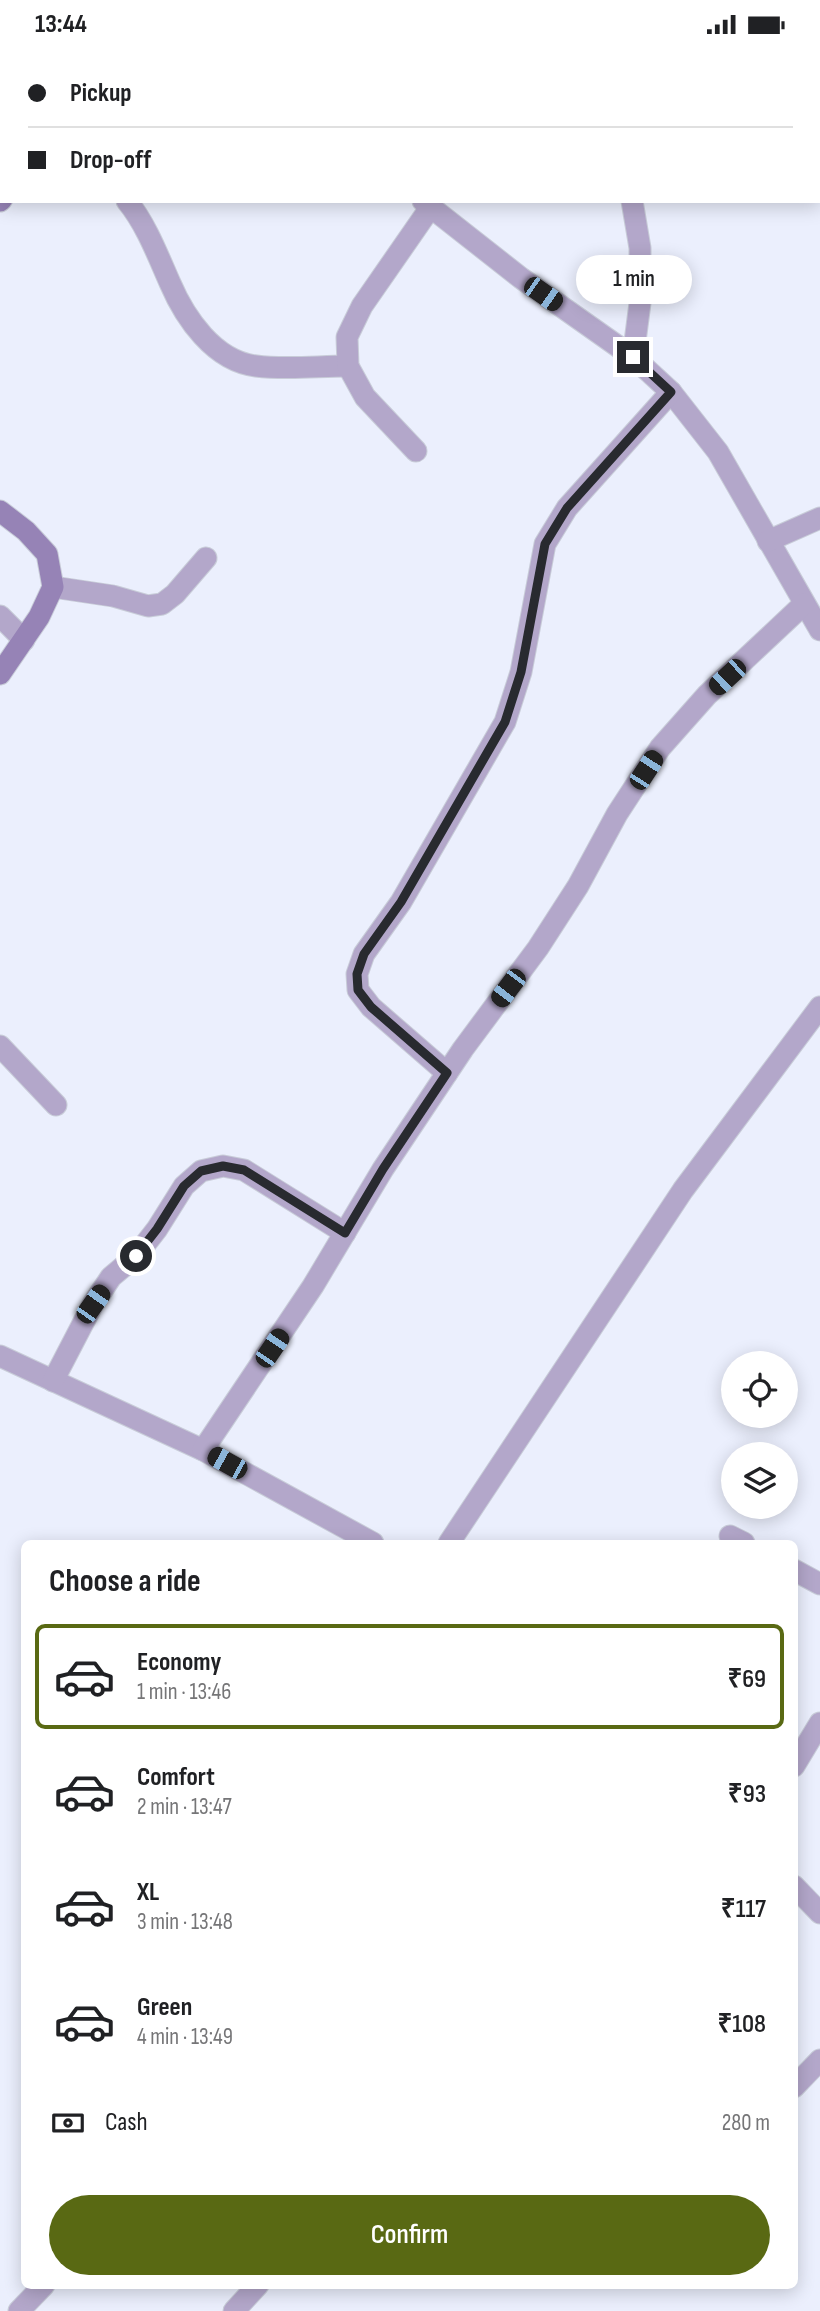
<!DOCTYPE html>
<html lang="en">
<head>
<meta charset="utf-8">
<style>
	body { margin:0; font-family:"Sofia Sans Condensed",sans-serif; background:#f6f6f6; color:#202124; height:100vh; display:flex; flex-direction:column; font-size:26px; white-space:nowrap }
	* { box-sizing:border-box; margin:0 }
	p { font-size:23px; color:#757577 }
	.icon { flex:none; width:38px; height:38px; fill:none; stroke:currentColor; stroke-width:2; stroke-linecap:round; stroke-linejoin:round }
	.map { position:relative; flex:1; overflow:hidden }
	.details { position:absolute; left:21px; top:1491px; width:777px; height:749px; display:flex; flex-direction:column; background:#fff; border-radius:10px; box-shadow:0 4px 18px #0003 }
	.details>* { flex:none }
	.guide { position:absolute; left:0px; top:0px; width:821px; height:154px; box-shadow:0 4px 18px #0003; display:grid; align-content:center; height:154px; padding:0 28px; background:#fff }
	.buttons { position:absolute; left:721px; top:1302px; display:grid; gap:14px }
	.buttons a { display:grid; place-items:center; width:77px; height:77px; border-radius:50%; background:#fff; box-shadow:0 4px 18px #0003; font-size:35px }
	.end { position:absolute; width:32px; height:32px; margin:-16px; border:9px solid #282a2f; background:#fff; box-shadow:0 0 0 4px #fff }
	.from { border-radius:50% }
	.bubble { position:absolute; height:49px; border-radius:24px; background:#fff; box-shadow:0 4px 18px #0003; font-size:23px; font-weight:600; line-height:49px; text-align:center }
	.car { position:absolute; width:21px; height:42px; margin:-21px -10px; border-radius:9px; box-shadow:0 0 5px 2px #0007; background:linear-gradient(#222 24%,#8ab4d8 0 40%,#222 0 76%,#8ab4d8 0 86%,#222 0) }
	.guide b { display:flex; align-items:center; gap:24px; height:66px; font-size:26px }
	.guide b+b { border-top:2px solid #e0e0e0 }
	.guide i { width:18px; height:18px; background:#202124 }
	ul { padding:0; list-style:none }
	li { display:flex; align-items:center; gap:21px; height:105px; margin:0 14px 10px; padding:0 14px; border:4px solid transparent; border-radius:10px }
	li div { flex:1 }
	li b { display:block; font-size:26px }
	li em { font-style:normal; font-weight:600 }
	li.selected { border-color:#596913 }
	li>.icon { width:63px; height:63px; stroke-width:1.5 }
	h2 { padding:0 28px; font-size:32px; line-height:84px }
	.pay { display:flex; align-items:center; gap:18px; height:77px; padding:0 28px; font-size:26px }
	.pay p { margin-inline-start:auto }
	.primary-button { display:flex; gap:14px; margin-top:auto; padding:14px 28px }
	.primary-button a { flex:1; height:80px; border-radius:42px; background:#596913; color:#fff; font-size:28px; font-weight:600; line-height:80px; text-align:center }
	.status { display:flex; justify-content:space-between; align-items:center; height:49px; padding:0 35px; background:#fff; direction:ltr }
	.status svg { height:19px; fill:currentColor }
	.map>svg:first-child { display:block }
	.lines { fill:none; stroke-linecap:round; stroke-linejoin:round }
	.street-casing { stroke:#c8ccd8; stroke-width:23 }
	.secondary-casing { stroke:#c8ccd8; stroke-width:23 }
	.street { stroke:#b3a7ca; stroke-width:21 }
	.secondary { stroke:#9683b6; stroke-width:21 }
	.route { stroke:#282a2f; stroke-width:9 }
</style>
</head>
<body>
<div class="status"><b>13:44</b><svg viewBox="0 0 49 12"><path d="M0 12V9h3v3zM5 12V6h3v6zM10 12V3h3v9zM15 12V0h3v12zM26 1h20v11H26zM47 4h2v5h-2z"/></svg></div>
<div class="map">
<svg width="820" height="2262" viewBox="0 0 820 2262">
	<rect width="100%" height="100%" fill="#ebeffd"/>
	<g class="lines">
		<defs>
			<g id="street">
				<path d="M20,0L23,2"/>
				<path d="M245,0L247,2"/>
				<path d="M569,0L570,2"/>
				<path d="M127,152C146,175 158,207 170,234C185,269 214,312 256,317C286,321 318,317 348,317"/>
				<path d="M423,152L521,229L633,308L671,343L718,403L820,581"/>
				<path d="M632,152L640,199V254L633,308"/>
				<path d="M416,402L365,348L348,317L347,288L362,257L430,159"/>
				<path d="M768,492L820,469"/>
				<path d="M53,538L113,547L148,557L162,555L175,545L206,509"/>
				<path d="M0,567L24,591"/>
				<path d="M0,997L56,1056"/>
				<path d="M447,1024L371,958L358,941L357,925L364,905L401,853L505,673L521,623L545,495L567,459L671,343"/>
				<path d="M0,1307L203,1401L373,1494"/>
				<path d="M53,1332L93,1255L111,1228L136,1207L157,1180L184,1137L201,1122L223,1117L244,1121L345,1184"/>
				<path d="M203,1401L313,1237L383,1120L463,1000L538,899L578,837L617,765L660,699L707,646L804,555"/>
				<path d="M730,1487L744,1494"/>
				<path d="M449,1494L683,1141L820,958"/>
				<path d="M794,1521L820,1535"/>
				<path d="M794,1717L820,1674"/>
				<path d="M794,1837L820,1864"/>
				<path d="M794,2038L820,2011"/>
				<path d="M19,2262L44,2236"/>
				<path d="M234,2262L258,2236"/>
			</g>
			<g id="secondary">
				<path d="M122,2L124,0"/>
				<path d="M0,152L2,150"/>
				<path d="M0,462L26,482L47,505L53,538L39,568L0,625"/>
			</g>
		</defs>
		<use href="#street" class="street-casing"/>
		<use href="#secondary" class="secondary-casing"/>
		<use href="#street" class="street"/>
		<use href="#secondary" class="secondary"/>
	</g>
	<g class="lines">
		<path class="route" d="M136,1207L157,1180L184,1137L201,1122L223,1117L244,1121L345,1184L383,1120L447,1024L371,958L358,941L357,925L364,905L401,853L505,673L521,623L545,495L567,459L671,343L633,308"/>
	</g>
</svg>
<div class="buttons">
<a><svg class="icon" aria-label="locate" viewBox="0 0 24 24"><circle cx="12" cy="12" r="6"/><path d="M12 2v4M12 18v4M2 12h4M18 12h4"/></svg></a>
<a><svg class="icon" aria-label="layers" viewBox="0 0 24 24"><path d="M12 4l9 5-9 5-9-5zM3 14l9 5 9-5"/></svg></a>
</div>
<i class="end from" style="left:136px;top:1207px"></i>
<i class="end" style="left:633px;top:308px"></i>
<div class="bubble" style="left:576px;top:206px;width:116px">1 min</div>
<i class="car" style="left:543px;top:245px;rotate:125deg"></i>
<i class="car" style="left:727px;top:628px;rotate:227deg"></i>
<i class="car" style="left:646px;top:721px;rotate:33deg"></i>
<i class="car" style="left:508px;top:939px;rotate:217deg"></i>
<i class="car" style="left:93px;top:1255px;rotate:35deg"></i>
<i class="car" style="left:272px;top:1299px;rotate:34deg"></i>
<i class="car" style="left:227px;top:1414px;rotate:299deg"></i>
<div class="guide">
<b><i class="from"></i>Pickup</b>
<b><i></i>Drop-off</b>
</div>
<section class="details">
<h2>Choose a ride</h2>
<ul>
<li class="selected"><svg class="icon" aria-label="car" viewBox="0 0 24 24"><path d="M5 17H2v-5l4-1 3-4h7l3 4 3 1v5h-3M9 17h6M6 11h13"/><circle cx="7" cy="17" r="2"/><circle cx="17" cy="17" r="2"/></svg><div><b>Economy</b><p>1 min · 13:46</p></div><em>₹69</em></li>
<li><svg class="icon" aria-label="car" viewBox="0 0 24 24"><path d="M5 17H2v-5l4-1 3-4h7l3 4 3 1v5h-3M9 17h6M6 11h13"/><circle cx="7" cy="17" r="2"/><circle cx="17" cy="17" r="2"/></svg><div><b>Comfort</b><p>2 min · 13:47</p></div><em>₹93</em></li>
<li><svg class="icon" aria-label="car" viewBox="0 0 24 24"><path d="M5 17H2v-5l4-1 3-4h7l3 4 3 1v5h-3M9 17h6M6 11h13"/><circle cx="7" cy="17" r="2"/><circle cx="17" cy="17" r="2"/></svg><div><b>XL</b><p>3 min · 13:48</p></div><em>₹117</em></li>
<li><svg class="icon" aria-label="car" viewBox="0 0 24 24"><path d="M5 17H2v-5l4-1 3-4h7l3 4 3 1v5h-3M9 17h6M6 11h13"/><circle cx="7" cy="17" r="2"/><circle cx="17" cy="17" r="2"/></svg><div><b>Green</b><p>4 min · 13:49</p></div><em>₹108</em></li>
</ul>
<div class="pay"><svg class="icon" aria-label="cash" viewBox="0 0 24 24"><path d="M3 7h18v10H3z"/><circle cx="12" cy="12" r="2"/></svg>Cash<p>280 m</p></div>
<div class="primary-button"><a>Confirm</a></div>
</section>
</div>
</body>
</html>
